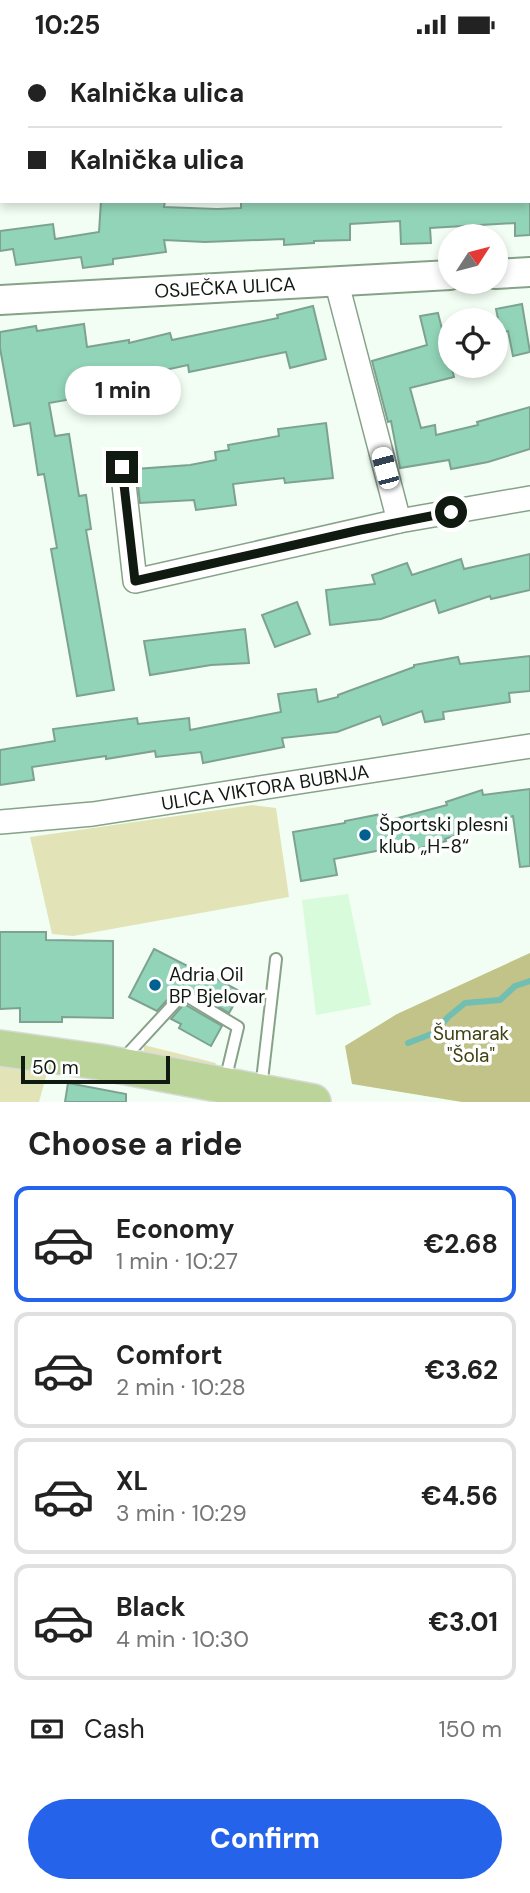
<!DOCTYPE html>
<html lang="en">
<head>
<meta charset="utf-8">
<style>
	body { margin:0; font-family:"DM Sans",sans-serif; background:#f6f6f6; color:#222; height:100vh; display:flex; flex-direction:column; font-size:26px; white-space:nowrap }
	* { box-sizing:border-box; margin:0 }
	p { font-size:23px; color:#767676 }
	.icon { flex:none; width:38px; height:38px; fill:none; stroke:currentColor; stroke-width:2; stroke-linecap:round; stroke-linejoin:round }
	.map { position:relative; height:1053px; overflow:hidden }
	.side { display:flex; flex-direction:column; background:#fff; flex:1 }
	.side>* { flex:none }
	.hud { position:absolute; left:0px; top:0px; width:530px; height:154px; box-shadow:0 4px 10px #0003; display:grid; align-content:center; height:154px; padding:0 28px; background:#fff }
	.needle { width:46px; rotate:54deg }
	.fabs { position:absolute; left:438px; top:175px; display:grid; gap:14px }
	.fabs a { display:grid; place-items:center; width:70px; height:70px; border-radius:50%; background:#fff; box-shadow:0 4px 10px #0003; font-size:35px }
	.scale { position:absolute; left:21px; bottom:18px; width:149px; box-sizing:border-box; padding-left:7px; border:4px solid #101a11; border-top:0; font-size:19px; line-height:24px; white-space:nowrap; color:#101a11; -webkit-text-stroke:5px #fff; paint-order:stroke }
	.end { position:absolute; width:32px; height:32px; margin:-16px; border:9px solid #101a11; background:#fff; box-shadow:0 0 0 4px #fff }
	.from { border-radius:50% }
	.bubble { position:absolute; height:49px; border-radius:24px; background:#fff; box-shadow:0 4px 10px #0003; font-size:23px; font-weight:700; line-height:49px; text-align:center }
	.car { position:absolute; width:21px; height:42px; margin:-21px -10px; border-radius:9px; box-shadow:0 0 5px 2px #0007; background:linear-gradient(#fff 24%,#345 0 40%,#fff 0 76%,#345 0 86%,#fff 0) }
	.hud b { display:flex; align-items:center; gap:24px; height:66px; font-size:26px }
	.hud b+b { border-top:2px solid #e0e0e0 }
	.hud i { width:18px; height:18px; background:#222 }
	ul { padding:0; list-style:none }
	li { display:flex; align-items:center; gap:21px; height:116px; margin:0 14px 10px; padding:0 14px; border:4px solid #e0e0e0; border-radius:14px }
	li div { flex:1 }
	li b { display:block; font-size:26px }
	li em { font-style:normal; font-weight:700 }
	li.current { border-color:#2563eb }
	li>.icon { width:63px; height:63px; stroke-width:1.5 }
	h2 { padding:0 28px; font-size:32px; line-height:84px }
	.pay { display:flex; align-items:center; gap:18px; height:77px; padding:0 28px; font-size:26px }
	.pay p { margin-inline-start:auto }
	.button { display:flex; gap:14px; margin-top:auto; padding:14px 28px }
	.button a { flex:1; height:80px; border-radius:42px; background:#2563eb; color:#fff; font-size:28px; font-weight:700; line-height:80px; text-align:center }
	.status { display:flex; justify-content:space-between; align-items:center; height:49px; padding:0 35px; background:#fff; direction:ltr }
	.status svg { height:19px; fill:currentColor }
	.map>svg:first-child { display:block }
	.built { fill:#d8fcdb }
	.green { fill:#e2e4b7 }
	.forest { fill:#c1c388 }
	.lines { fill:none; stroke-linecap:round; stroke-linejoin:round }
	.stream { stroke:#71beb3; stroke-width:6 }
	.building { fill:#92d4b7; stroke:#7ea292; stroke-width:2 }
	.service-casing { stroke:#87a289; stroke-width:14 }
	.minor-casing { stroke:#87a289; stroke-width:26 }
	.tertiary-casing { stroke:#87a289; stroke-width:32 }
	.primary-casing { stroke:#d9dad9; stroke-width:38 }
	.service { stroke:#fff; stroke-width:10 }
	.minor { stroke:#fff; stroke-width:23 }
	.tertiary { stroke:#fff; stroke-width:28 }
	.primary { stroke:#bbd499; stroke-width:35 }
	.route { stroke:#101a11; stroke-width:9 }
	.poi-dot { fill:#006090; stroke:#fff; stroke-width:2.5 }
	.labels { text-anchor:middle; stroke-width:7; stroke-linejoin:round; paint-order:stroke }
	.street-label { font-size:19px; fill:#101a11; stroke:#fff }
	.poi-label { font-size:19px; fill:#101a11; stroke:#fff; text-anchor:start }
	.park-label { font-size:19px; fill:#404113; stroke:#fff }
</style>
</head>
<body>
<div class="status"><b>10:25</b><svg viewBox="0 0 49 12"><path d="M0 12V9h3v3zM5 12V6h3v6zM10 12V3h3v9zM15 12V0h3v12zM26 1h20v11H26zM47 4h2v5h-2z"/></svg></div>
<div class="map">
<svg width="530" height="1053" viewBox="0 0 530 1053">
	<rect width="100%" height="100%" fill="#f2fef3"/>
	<path class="built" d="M348,845L371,956L316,966L302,851Z"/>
	<g class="green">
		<path d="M253,756L276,759L289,848L73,887L52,885L30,788Z"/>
		<path d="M144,996L216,1014L213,1021L144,1007Z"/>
		<path d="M0,1012L49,1017L39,1053H0Z"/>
	</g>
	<path class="forest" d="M530,904V1053H462L352,1035L345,997L397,965Z"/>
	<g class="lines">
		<path class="stream" d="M408,994L434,984L448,968L465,954L500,951L515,937L530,932"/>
	</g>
	<g class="building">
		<path d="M101,152H165L164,158L217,160L241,159V152H530V186L515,187V174L430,179L431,194L401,195L400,172L350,175V191L314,192V194L284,196V190L205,193L164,191L166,203L113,210V215L83,219L81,208L16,216L13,200L0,202V182L53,175L55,190L99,183Z"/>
		<path d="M522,255L530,303L513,307L508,282L501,284L496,260Z"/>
		<path d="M313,257L326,310L290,319L286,303L189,323L188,316L142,326V324L93,332L95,346L49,354L55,387L69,385L79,447L86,446L91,480L86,481L114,641L77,647L51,500L57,499L44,425L38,426L30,374L14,377L0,299V283L36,277L37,282L84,275L87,298L129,291V294L170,284L172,291L278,269L277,266Z"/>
		<path d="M438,264L454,328L410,339L421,379L435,376L436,386L478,376L477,373L530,358V400L488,413L451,420L449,411L400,419L391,372L388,373L372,312L427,296L420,267Z"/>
		<path d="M326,374L333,429L285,434L284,429L233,435L236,456L196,461L194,451L140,454L136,420L190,416L216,411L215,403L229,401L228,396L279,387L278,380Z"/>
		<path d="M530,505V541L491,550L490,547L439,564L435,551L381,570L330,576L326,541L375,535L372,526L407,514L412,526L461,510L464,520Z"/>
		<path d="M297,553L310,585L275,598L262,566Z"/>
		<path d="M245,580L249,614L211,616L150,626L144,592Z"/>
		<path d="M530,607V642L509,644L510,653L443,663L444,670L425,673L422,662L383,676L380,667L337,683L282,689L284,698L203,714L201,703L156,708L155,702L106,710V707L32,718L34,731L0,736V701L55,692L53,680L137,669L138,675L189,669L190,681L281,663L278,645L316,640L318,653L338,648V646L414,618V616L458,608L460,615Z"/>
		<path d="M530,740V817L520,818L513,767L445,790L446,792L410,802L408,796L334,810L337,826L301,832L293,783L345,774V772L381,765L383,773L447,756L446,753L482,741L483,746Z"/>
		<path d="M0,883H46V891L113,892V969L62,968V973H20V959L0,960Z"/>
		<path d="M154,900L205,926L206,924L241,943L229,964L184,937L177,940L157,962L129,948Z"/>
		<path d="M184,955L222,977L211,997L179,979L181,975L171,970Z"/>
		<path d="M68,1034L126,1045V1053H65Z"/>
	</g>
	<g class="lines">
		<defs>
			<g id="service">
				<path d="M124,1009L183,945L238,978L225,1032"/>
				<path d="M261,1040L276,910"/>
			</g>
			<g id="minor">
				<path d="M178,0L182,2"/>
				<path d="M520,0L522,2"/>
				<path d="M336,231L399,472"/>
				<path d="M122,418L135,532L399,472L530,449"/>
				<path d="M0,773L93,765L530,697"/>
			</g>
			<g id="tertiary">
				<path d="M495,225L530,223"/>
				<path d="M0,251L450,226"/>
			</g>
			<path id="primary" d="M0,999L100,1013L313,1053"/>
		</defs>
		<use href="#service" class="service-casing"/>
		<use href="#minor" class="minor-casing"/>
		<use href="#tertiary" class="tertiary-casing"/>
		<use href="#primary" class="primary-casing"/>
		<use href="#service" class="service"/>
		<use href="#minor" class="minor"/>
		<use href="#tertiary" class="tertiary"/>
		<use href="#primary" class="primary"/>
	</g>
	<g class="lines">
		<path class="route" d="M122,418L135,532L360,481L451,463"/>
	</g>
	<g class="poi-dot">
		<circle cx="365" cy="786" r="7"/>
		<circle cx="155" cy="936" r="7"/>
	</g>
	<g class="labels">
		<g class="street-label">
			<text transform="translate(225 238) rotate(-3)" y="7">OSJEČKA ULICA</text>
			<text transform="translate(265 738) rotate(-9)" y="7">ULICA VIKTORA BUBNJA</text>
		</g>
		<g class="poi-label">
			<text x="379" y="782">Športski plesni<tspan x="379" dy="22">klub „H-8“</tspan></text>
			<text x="169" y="932">Adria Oil<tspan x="169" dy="22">BP Bjelovar</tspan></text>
		</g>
		<g class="park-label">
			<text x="471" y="991">Šumarak<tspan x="471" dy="22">"Šola"</tspan></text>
		</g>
	</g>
</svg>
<div class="fabs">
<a><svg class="needle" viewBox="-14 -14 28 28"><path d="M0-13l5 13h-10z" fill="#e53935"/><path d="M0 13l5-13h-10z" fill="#767676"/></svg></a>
<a><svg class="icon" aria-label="locate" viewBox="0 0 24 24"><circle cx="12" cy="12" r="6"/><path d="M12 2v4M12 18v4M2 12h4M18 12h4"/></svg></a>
</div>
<div class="scale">50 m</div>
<i class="end from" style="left:451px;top:463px"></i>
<i class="end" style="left:122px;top:418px"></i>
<div class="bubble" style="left:65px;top:317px;width:116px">1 min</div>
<i class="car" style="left:385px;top:419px;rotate:345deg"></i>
<div class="hud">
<b><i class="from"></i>Kalnička ulica</b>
<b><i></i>Kalnička ulica</b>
</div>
</div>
<section class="side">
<h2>Choose a ride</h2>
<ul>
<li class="current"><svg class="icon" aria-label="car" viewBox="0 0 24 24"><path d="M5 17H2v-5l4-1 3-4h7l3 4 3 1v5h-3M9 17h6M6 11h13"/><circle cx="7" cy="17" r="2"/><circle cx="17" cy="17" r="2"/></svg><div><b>Economy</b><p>1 min · 10:27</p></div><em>€2.68</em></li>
<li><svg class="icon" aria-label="car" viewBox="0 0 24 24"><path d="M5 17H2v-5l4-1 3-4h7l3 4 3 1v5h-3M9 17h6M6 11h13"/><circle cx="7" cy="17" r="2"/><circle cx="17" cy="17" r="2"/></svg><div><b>Comfort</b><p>2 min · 10:28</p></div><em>€3.62</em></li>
<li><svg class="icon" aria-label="car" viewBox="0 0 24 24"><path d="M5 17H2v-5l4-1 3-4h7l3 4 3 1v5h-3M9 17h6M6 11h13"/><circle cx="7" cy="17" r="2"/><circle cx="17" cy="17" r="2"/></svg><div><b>XL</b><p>3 min · 10:29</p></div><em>€4.56</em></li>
<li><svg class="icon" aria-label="car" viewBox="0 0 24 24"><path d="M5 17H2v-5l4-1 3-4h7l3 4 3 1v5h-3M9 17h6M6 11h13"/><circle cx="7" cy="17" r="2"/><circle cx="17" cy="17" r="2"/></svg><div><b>Black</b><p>4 min · 10:30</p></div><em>€3.01</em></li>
</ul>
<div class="pay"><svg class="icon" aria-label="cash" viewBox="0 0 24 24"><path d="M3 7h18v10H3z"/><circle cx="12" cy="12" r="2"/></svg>Cash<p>150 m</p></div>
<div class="button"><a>Confirm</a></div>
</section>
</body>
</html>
